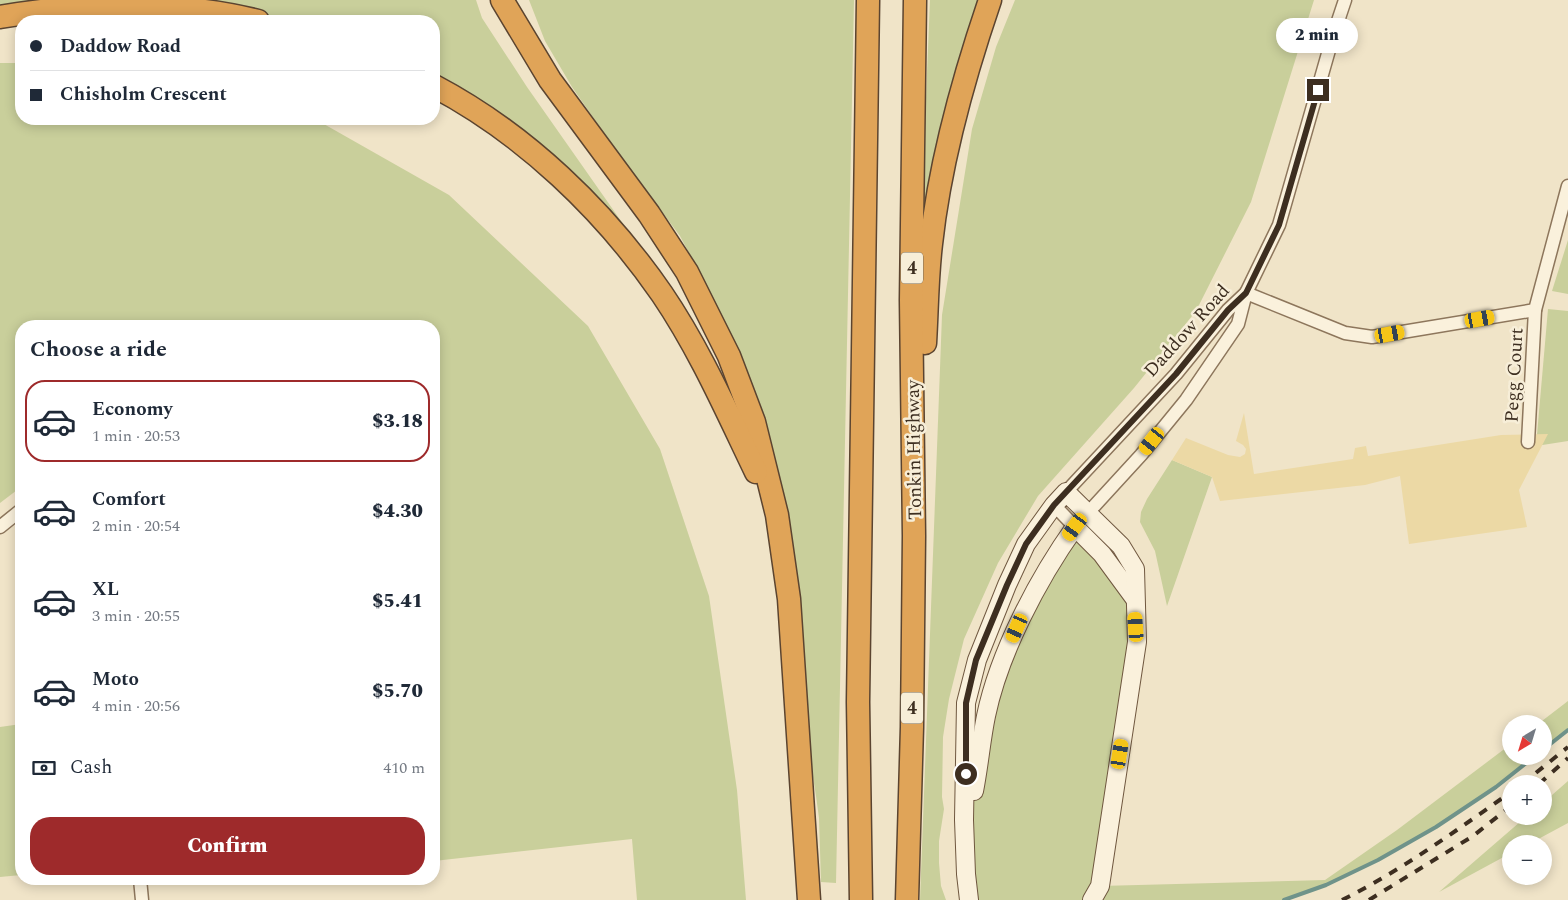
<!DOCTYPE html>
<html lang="en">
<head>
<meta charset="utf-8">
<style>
	body { margin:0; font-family:Spectral,serif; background:#f2f2f3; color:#1f2937; height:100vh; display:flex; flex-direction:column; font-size:19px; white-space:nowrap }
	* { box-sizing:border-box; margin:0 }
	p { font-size:16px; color:#747a83 }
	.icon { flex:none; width:28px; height:28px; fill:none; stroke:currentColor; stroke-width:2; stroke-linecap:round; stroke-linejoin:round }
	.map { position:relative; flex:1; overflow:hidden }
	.side { position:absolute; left:15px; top:320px; width:425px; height:565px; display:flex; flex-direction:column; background:#fff; border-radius:20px; box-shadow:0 2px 12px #0003 }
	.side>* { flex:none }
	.hud { position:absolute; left:15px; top:15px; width:425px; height:110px; border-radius:20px; box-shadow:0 2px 12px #0003; display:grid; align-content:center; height:110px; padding:0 15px; background:#fff }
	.needle { width:32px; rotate:218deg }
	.buttons { position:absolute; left:1502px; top:715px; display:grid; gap:10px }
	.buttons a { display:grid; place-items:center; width:50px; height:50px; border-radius:50%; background:#fff; box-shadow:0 2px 12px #0003; font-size:25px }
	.end { position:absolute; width:22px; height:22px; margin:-11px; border:6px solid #3d2e20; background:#fff; box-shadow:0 0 0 2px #fff }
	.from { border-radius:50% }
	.bubble { position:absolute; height:35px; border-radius:18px; background:#fff; box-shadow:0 2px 12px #0003; font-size:16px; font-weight:800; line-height:35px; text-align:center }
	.car { position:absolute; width:15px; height:30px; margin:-15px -8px; border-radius:6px; box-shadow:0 0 4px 1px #0007; background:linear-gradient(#f5c518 24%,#345 0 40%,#f5c518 0 76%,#345 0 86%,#f5c518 0) }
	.hud b { display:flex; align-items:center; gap:18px; height:48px; font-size:19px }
	.hud b+b { border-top:1px solid #e0e1e3 }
	.hud i { width:12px; height:12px; background:#1f2937 }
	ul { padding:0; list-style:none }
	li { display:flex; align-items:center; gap:15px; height:82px; margin:0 10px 8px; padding:0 5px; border:2px solid transparent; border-radius:20px }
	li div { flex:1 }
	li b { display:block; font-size:19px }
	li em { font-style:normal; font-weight:800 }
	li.current { border-color:#9e2a2b }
	li>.icon { width:45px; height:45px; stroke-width:1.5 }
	h2 { padding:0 15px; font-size:22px; line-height:60px }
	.pay { display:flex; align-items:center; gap:12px; height:55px; padding:0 15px; font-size:19px }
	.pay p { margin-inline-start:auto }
	.action { display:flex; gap:10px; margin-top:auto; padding:10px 15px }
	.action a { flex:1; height:58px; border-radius:20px; background:#9e2a2b; color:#fff; font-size:20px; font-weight:800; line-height:58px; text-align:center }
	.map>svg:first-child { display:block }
	.green { fill:#c9cf9b }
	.sand { fill:#ecd9a5 }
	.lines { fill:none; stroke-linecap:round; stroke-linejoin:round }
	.stream { stroke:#6f938a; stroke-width:4 }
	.street-casing { stroke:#8d765c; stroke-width:15 }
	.secondary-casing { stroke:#6f573f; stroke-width:20 }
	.highway-casing { stroke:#5b4430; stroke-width:25 }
	.street { stroke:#faf1dc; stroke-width:12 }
	.secondary { stroke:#faf1dc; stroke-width:18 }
	.highway { stroke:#e0a458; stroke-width:22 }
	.rail { stroke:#3d2e20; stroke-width:4; stroke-dasharray:9 9; stroke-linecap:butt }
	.route { stroke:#3d2e20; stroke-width:6 }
	.labels { text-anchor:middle; stroke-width:5; stroke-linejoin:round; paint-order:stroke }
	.shield { fill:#f7eed8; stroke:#756857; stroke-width:1 }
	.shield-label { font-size:18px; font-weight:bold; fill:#3d2e20 }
	.street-label { font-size:19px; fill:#3d2e20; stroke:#f7eed8 }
</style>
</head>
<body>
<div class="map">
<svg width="1568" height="900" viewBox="0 0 1568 900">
	<rect width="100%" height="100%" fill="#f0e4c8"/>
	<g class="green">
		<path d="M0,0H476L482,18L527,87L640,248L434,84V21H268L0,11Z"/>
		<path d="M529,0H854L836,883L821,882L819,818L816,796L750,383L712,297L680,236L617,152L572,87L545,41Z"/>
		<path d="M930,0H981L920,244Z"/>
		<path d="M1015,0H1314L1251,202L1196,311L1134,388L1038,496L998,563L964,639L949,699L943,737L942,797L944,809L939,841V863L941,886L946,900H920L942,315L972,129L996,47Z"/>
		<path d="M0,63H21V119H315L449,195L588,326L660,449L709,596L737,790L746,900H637L632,839L434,861V326H21V487L0,503Z"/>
		<path d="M1568,240V294L1552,291Z"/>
		<path d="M1548,309L1568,311V441L1536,446Z"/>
		<path d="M1172,460L1212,477L1167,606L1155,551L1140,522L1141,512L1147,499Z"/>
		<path d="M1075,527L1135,599L1100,886L1325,880L1397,830L1511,744V756H1535L1496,787L1436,827L1378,860L1326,885L1284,900H969L972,798L1002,662Z"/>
		<path d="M1568,701V730L1544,749V724H1538Z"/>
		<path d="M21,724V875L0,877V727Z"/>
		<path d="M1568,781V823L1529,844H1511V853L1439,892L1527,816H1544V802Z"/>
	</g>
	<path class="sand" d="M1244,413L1254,474L1353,459L1355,448L1366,446L1368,456L1501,435L1548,434L1519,490L1527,527L1409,544L1400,476L1365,485L1220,501L1212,477L1172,460L1186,438L1228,455L1240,457L1245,454L1246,449L1243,445L1236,441Z"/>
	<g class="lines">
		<g class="stream">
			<path d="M1544,749L1568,730"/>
			<path d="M1284,900L1326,885L1378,860L1436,827L1496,787L1535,756"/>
		</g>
		<defs>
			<g id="street">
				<path d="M1246,293L1345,333L1372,337L1535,310L1568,186"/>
				<path d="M1528,442L1535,310"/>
				<path d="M1066,492L1176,374L1228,310L1246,293"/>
				<path d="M1054,505L1075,527L1141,455L1186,400L1238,324L1246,293L1279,225L1333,36L1345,0"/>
				<path d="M0,527L21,510"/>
				<path d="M140,879L142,900"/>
			</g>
			<g id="secondary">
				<path d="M974,791C979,766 981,740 986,716C999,653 1038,579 1075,527L1102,554L1135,599"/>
				<path d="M969,900L966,874L964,820L966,703L977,660L1007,585L1026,544L1054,505L1066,492L1121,546L1135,569L1137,642L1100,886L1092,900"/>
			</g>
			<g id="highway">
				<path d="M502,0L550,80L649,214L687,272L729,356L754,422L777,515L789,599L809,900"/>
				<path d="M0,17C79,3 180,1 258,21"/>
				<path d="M434,86C525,134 604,210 662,294C700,350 727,412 756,472"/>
				<path d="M925,343C927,310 927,277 931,244C940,161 963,79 990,0"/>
				<path d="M861,900L858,702L868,0"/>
				<path d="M907,900L912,727L914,536L911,300L915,0"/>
			</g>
		</defs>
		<use href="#street" class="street-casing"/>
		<use href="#secondary" class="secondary-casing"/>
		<use href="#highway" class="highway-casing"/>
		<use href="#street" class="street"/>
		<use href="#secondary" class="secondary"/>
		<use href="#highway" class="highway"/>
		<g class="rail">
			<path d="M1522,784L1568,747"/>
			<path d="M1539,784L1568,758"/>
			<path d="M1342,900C1402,870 1457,830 1511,792"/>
			<path d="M1369,900L1473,836L1511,806"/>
		</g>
	</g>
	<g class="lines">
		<path class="route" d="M966,774V703L976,660L1007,585L1026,544L1054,505L1176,374L1228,310L1246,293L1279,225L1318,90"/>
	</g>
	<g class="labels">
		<g class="shield">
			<rect x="901" y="252.5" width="22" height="31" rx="4"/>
			<rect x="901" y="692.5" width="22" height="31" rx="4"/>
		</g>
		<g class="shield-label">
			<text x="912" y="274">4</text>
			<text x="912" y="714">4</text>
		</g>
		<g class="street-label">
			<text transform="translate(1186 330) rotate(-48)" y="7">Daddow Road</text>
			<text transform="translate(1513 375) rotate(-87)" y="7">Pegg Court</text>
			<text transform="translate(913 450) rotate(-91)" y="7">Tonkin Highway</text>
		</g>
	</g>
</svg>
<div class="buttons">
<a><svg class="needle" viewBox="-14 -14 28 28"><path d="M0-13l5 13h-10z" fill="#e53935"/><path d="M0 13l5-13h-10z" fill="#747a83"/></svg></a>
<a>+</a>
<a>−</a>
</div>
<i class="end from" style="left:966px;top:774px"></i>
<i class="end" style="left:1318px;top:90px"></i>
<div class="bubble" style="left:1276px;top:18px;width:82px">2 min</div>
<i class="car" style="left:1480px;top:319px;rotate:80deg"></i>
<i class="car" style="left:1390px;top:334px;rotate:80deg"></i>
<i class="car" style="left:1152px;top:441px;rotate:218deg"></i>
<i class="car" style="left:1075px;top:527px;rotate:216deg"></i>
<i class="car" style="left:1136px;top:627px;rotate:356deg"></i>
<i class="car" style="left:1017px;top:628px;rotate:204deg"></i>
<i class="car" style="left:1120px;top:754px;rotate:9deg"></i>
<div class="hud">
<b><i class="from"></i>Daddow Road</b>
<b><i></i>Chisholm Crescent</b>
</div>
<section class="side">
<h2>Choose a ride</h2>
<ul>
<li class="current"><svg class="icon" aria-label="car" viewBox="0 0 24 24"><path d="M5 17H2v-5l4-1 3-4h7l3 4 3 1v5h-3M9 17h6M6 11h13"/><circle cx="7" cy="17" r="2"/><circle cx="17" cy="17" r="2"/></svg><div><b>Economy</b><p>1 min · 20:53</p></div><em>$3.18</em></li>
<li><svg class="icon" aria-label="car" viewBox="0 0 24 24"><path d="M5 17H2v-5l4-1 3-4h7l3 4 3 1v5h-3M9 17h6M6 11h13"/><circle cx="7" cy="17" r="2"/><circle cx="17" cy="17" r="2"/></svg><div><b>Comfort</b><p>2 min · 20:54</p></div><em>$4.30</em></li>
<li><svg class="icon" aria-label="car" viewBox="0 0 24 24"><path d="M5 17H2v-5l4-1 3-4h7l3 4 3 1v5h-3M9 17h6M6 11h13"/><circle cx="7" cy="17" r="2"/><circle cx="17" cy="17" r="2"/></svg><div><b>XL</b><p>3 min · 20:55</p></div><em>$5.41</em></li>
<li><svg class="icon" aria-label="car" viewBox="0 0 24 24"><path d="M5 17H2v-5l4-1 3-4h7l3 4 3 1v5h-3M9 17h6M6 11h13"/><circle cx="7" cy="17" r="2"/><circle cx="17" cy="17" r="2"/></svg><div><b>Moto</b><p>4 min · 20:56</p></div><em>$5.70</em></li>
</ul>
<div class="pay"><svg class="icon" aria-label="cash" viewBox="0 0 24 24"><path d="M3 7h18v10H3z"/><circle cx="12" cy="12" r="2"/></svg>Cash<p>410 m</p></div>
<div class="action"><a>Confirm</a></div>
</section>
</div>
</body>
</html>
